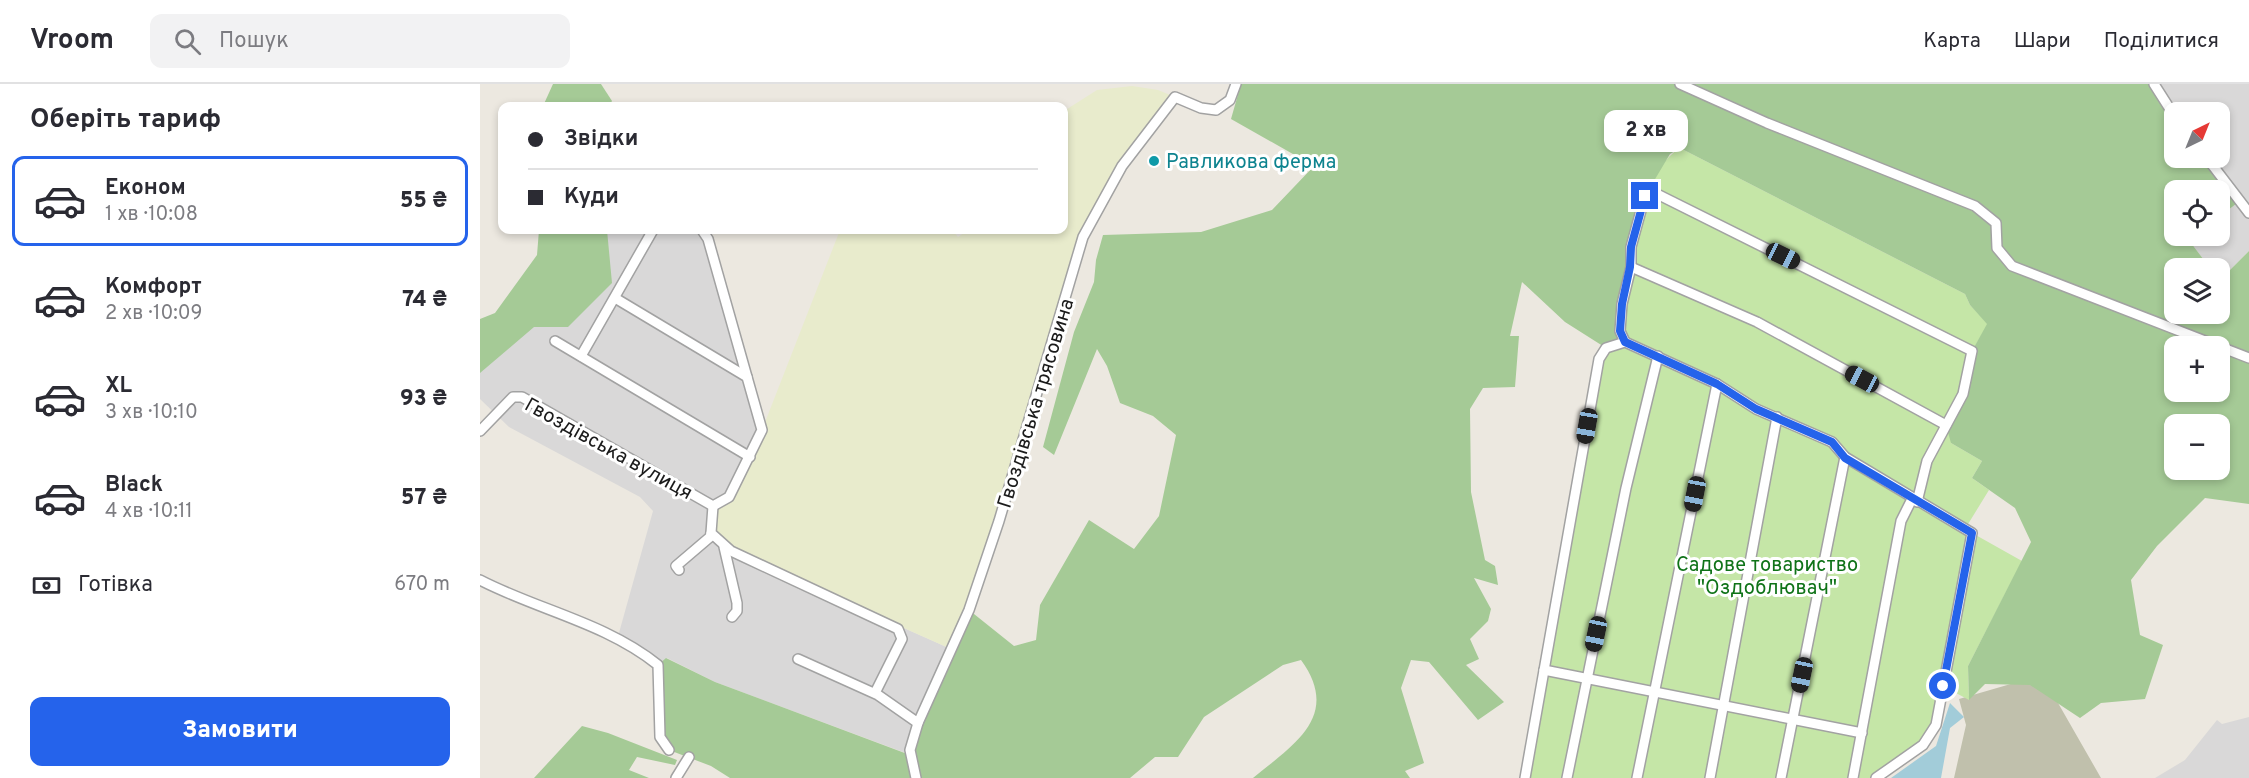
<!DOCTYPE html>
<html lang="uk">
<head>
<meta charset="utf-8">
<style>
	body { margin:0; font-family:Overpass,sans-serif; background:#f2f2f3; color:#2b2b33; height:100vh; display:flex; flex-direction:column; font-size:22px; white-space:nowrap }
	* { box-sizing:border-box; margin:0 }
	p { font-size:20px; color:#7c7c81 }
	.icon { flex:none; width:33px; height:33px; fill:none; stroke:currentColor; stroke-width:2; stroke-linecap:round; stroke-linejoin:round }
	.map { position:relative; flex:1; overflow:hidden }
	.panel { display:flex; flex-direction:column; background:#fff; width:480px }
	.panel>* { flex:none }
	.guide { position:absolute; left:18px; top:18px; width:570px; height:132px; border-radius:12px; box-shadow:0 3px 9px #0003; display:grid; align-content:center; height:132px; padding:0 30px; background:#fff }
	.needle { width:39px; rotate:43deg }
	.fabs { position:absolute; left:1684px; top:18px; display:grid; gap:12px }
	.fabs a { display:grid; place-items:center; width:66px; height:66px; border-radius:12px; background:#fff; box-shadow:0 3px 9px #0003; font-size:30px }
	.end { position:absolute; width:27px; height:27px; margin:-14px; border:8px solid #2563eb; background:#fff; box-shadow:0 0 0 3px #fff }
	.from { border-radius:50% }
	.bubble { position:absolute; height:42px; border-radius:12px; background:#fff; box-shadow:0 3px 9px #0003; font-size:20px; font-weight:800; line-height:42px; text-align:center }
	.car { position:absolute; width:18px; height:36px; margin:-18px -9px; border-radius:8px; box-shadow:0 0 4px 2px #0007; background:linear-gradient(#222 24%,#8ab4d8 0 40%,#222 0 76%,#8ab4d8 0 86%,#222 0) }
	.guide b { display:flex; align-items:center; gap:21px; height:57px; font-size:22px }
	.guide b+b { border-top:2px solid #e1e1e2 }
	.guide i { width:15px; height:15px; background:#2b2b33 }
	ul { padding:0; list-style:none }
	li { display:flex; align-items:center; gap:18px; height:90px; margin:0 12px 9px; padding:0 18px; border:3px solid transparent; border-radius:12px }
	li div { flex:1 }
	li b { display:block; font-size:22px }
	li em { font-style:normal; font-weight:800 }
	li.active { border-color:#2563eb }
	li>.icon { width:54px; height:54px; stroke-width:1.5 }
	h2 { padding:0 30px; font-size:27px; line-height:72px }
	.pay { display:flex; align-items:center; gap:15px; height:66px; padding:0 30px; font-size:22px }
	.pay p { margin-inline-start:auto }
	.button { display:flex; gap:12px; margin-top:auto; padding:12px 30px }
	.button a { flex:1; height:69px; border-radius:12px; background:#2563eb; color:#fff; font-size:24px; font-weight:800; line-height:69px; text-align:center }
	header { display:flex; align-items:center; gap:36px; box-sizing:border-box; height:84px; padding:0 30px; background:#fff; border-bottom:2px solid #e1e1e2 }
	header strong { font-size:28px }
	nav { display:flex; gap:33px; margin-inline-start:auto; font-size:21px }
	.search { width:420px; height:54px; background:#f2f2f3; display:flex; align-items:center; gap:15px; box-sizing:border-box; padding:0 21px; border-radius:12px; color:#7c7c81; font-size:22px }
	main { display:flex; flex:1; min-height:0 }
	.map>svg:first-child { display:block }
	.residential { fill:#d9d8d8 }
	.construction { fill:#c0c0ac }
	.farmland { fill:#e8ebcc }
	.grass { fill:#c5e6a7 }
	.forest { fill:#a5ca96; fill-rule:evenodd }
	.water { fill:#a2ccd9 }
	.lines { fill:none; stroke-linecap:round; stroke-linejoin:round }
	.minor-casing { stroke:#a2a2a2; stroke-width:12 }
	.minor { stroke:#fff; stroke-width:9 }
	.route { stroke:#2563eb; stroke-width:8 }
	.culture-dot { fill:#0f9aa8; stroke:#fff; stroke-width:2 }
	.labels { text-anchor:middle; stroke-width:6; stroke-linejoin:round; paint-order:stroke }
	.culture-label { font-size:20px; fill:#0d838f; stroke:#fff; text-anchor:start }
	.street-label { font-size:20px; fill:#1b1b1b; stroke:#fff }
	.park-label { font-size:20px; fill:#0f7318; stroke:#fff }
</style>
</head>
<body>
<header>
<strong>Vroom</strong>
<div class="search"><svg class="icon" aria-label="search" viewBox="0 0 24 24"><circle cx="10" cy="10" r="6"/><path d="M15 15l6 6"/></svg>Пошук</div>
<nav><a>Карта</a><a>Шари</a><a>Поділитися</a></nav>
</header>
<main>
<section class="panel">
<h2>Оберіть тариф</h2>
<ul>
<li class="active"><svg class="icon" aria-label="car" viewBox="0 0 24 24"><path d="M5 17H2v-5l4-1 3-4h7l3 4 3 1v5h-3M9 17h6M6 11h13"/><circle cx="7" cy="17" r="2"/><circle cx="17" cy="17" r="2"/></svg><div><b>Економ</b><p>1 хв · 10:08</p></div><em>55 ₴</em></li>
<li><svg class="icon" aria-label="car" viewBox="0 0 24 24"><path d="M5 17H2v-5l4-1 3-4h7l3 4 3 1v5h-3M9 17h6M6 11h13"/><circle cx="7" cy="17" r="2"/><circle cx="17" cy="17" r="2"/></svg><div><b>Комфорт</b><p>2 хв · 10:09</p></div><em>74 ₴</em></li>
<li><svg class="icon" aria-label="car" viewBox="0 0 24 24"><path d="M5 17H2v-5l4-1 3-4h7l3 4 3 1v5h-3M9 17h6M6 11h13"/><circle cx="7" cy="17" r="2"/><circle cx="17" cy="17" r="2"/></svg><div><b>XL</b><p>3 хв · 10:10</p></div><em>93 ₴</em></li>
<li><svg class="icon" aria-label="car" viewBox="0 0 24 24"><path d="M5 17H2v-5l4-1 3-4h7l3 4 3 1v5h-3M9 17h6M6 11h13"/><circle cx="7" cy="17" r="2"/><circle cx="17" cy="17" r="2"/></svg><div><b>Black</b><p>4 хв · 10:11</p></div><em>57 ₴</em></li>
</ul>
<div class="pay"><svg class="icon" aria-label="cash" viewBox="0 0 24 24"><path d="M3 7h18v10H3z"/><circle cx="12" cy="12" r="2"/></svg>Готівка<p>670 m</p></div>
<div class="button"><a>Замовити</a></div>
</section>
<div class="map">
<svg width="1769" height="694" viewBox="0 0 1769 694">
	<rect width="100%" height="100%" fill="#ece8e0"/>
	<g class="residential">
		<path d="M1674,0H1769V167L1740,196V184H1730L1708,155L1713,152H1740V132L1760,117L1727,74H1740V28H1695Z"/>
		<path d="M109,146H222L282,346L251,467L471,565L431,671L235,598L187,574L178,581L137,556L173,427L160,413L29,343L0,315V264Z"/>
		<path d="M1769,633V694H1675L1705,676L1737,636L1742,640Z"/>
	</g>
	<path class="construction" d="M1562,591L1621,694H1474L1486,641L1479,615Z"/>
	<path class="farmland" d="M652,2L678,6L695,13L649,72L603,153L519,437L471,565L251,467L238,458L232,437L233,422L249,413L282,346L360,146H472L478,153L488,146H584V27L617,6Z"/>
	<path class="grass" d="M1200,64L1485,210L1490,221L1508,240L1492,267L1471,359L1502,377L1492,394L1509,406L1485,445L1542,477L1488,582L1489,616L1463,602L1456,641L1443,661L1396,694H1045L1119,275C1126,257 1136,239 1142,220C1157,174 1155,93 1200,64Z"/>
	<g class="forest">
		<path d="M73,0H121L132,17L129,22H63Z"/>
		<path d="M761,0H1674L1695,33V74H1727L1760,117L1740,132V106H1695V152H1713L1708,155L1730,184H1695V230H1740V196L1769,167V420L1725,414L1677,462L1651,496L1660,551L1683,561L1665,615L1621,619L1600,634L1550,601L1505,600L1489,616L1488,582L1551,458L1535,424L1492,394L1502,377L1471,359L1466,341L1483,310L1492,267L1507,240L1490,221L1485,210L1200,64L1190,70L1165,112L1142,220L1145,258L1126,264L1085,238L1042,198L1030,252H1039L1035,303L1003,304L990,325L991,408L1005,476L1015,482L1018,501L994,494L1011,525L1008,537L990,555L999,575L986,581L1024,618L998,636L949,578L931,576L921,604L944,679L925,687L930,694H773C813,661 862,632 821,576L803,581L724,633L698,673H675L650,694H250L231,682L189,666L180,653L178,581L186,574L235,598L430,671V666L489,526L534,562L556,556L560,521L609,436L654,465L679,432L696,351L673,332L640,319L627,282L617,265L574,371L563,363L594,248L614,198L616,176L623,151L721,148L792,126L834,82L751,35ZM1695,262H1740V308H1695ZM1695,340H1740V386H1695Z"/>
		<path d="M59,146H127L132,199L88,243H54L0,289V235L15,229L57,171Z"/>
		<path d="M102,642L128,649L197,676L195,681L157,673L149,686L169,694H54Z"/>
	</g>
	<path class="water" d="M1470,619L1484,633L1470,644L1461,694H1411L1456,662Z"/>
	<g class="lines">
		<defs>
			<g id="minor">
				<path d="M1200,0L1287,39L1495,122L1516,139L1517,164L1532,182L1769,274"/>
				<path d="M1674,0L1695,33"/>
				<path d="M1727,74L1769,129"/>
				<path d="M222,146L228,155L267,293"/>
				<path d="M1151,183L1277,238L1466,341"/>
				<path d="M75,257L270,373"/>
				<path d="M1145,258L1140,247L1142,220L1151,183V163L1165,112L1177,110L1492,267L1483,310L1447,377L1437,418"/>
				<path d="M101,272L173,146"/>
				<path d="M0,347L33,313H42L233,422L249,413L282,346L267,293L135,214"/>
				<path d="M233,422L231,449L251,467L418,545L422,555L395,609"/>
				<path d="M244,463L257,519V527L252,533"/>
				<path d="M199,486L196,482L230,453L231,449"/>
				<path d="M0,496C58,526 126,539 178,581L180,653L189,666"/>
				<path d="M318,575L398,611L438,639"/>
				<path d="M1064,586L1382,649"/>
				<path d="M196,694L209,673"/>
				<path d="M436,694L430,666L438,639L489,526L519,437L603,153L642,82L695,13L721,24L736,26L750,16L756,0"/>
				<path d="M1045,694L1119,275L1126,264L1145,258L1237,300L1276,325L1352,358L1365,373L1492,449L1456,641L1443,661L1396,694"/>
				<path d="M1087,694L1146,404L1178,272"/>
				<path d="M1157,694L1237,300"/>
				<path d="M1230,694L1297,333"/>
				<path d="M1301,694L1365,373"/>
				<path d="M1373,694L1421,437L1432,415"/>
			</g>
		</defs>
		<use href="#minor" class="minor-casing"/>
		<use href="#minor" class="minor"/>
	</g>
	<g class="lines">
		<path class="route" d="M1165,112L1151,163L1150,183L1142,220L1140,247L1145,258L1237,300L1276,325L1352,358L1365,374L1492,449L1463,602"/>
	</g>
	<circle class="culture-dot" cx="674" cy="77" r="6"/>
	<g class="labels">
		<g class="culture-label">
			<text x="686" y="84">Равликова ферма</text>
		</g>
		<g class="street-label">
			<text transform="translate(555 319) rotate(-73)" y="7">Гвоздівська трясовина</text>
			<text transform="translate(129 364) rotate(29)" y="7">Гвоздівська вулиця</text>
		</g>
		<g class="park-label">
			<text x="1287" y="487">Садове товариство<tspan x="1287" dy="23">"Оздоблювач"</tspan></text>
		</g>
	</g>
</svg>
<div class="fabs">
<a><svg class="needle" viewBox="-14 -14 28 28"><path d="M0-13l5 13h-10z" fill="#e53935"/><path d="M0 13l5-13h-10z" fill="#7c7c81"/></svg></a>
<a><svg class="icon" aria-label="locate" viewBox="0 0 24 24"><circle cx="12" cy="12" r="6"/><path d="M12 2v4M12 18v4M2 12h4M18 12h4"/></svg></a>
<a><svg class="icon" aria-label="layers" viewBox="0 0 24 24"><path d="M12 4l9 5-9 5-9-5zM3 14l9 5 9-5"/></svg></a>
<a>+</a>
<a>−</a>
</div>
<i class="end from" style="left:1463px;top:602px"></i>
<i class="end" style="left:1165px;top:112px"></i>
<div class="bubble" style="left:1124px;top:26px;width:84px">2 хв</div>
<i class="car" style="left:1303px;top:172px;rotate:116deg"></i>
<i class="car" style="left:1382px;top:295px;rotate:298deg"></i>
<i class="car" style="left:1107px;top:342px;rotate:190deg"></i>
<i class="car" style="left:1215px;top:410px;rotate:191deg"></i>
<i class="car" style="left:1116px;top:550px;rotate:192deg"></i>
<i class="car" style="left:1322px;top:591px;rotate:192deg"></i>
<div class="guide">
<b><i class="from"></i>Звідки</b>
<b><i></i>Куди</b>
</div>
</div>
</main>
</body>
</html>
